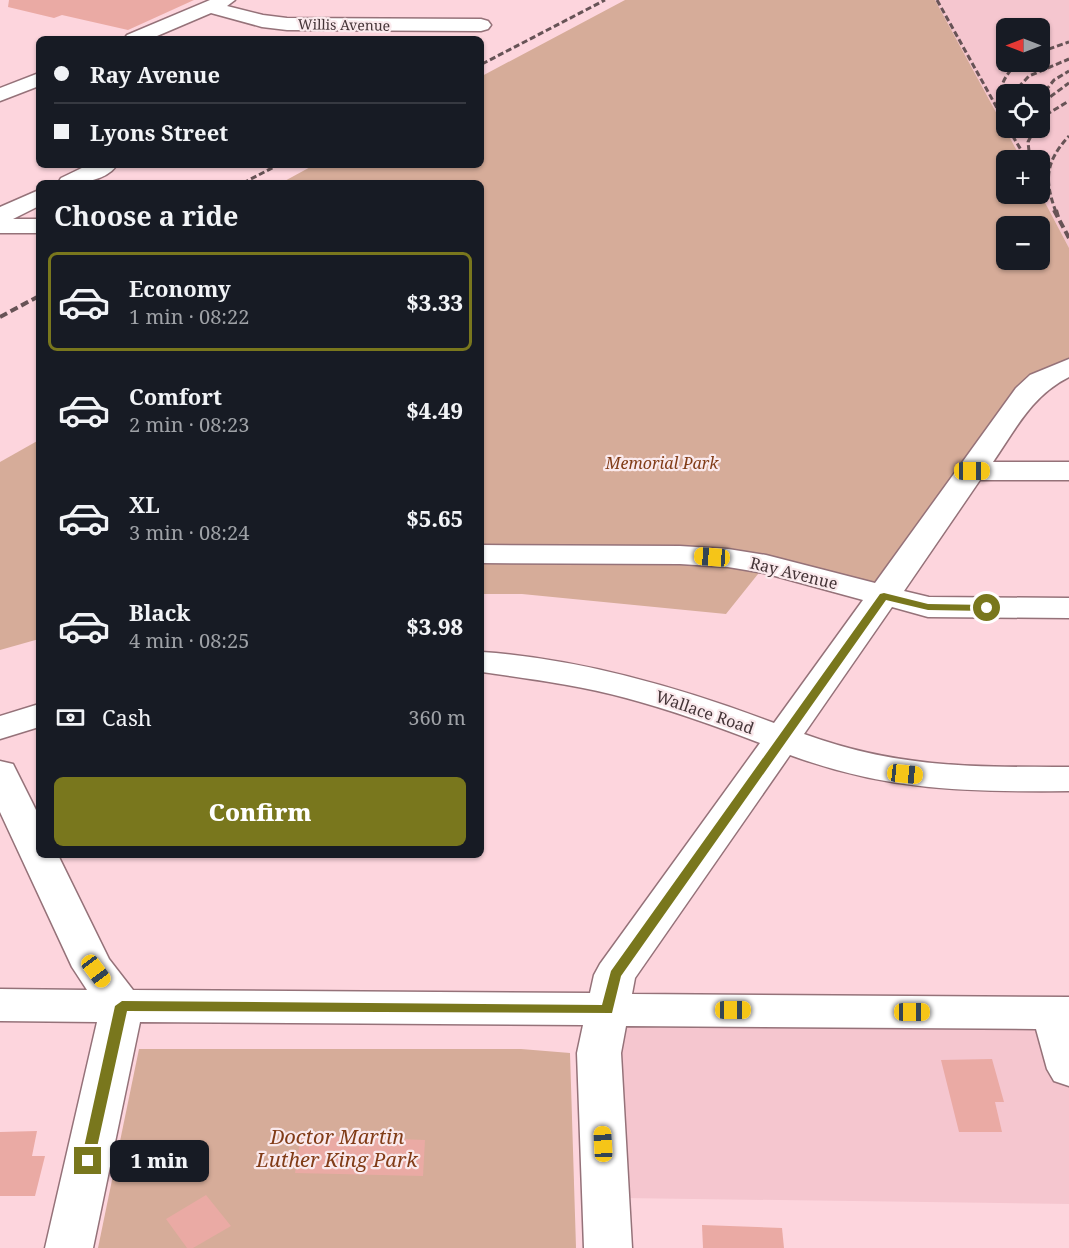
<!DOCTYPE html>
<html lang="en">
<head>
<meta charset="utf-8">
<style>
	body { margin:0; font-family:"Noto Serif",serif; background:#242831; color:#f1f3f6; height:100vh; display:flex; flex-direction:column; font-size:22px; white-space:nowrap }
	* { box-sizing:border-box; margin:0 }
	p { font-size:20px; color:#9ea1a6 }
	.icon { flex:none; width:33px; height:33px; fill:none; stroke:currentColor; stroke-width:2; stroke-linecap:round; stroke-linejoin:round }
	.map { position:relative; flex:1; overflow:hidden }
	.sheet { position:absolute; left:36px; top:180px; width:448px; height:678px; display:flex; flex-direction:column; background:#171b24; border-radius:9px; box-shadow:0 2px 4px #0004 }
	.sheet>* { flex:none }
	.top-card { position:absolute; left:36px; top:36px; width:448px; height:132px; border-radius:9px; box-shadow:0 2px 4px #0004; display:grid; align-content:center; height:132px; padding:0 18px; background:#171b24 }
	.needle { width:39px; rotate:270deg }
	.buttons { position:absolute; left:996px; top:18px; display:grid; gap:12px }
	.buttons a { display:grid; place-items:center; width:54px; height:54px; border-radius:9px; background:#171b24; box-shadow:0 2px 4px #0004; font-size:30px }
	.end { position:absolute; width:27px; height:27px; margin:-14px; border:8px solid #79771d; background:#fff; box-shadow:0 0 0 3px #fff }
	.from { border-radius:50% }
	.bubble { position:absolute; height:42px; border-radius:9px; background:#171b24; box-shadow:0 2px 4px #0004; font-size:20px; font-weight:800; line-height:42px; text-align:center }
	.car { position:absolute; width:18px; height:36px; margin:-18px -9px; border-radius:8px; box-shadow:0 0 4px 2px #0007; background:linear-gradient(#f5c518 24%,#345 0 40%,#f5c518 0 76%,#345 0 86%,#f5c518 0) }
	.top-card b { display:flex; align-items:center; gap:21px; height:57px; font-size:22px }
	.top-card b+b { border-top:2px solid #363941 }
	.top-card i { width:15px; height:15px; background:#f1f3f6 }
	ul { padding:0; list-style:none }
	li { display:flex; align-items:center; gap:18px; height:99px; margin:0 12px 9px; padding:0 6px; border:3px solid transparent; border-radius:9px }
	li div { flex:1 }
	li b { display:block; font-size:22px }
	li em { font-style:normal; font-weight:800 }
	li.current { border-color:#79771d }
	li>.icon { width:54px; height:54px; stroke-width:1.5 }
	h2 { padding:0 18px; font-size:27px; line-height:72px }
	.pay { display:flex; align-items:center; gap:15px; height:66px; padding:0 18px; font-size:22px }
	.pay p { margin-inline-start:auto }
	.primary-button { display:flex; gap:12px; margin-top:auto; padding:12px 18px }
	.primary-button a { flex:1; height:69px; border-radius:9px; background:#79771d; color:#fff; font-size:24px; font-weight:800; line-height:69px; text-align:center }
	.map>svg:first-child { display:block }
	.built { fill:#f5c6cf; fill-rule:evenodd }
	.green { fill:#d6ac99; fill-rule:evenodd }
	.building { fill:#eaaaa4 }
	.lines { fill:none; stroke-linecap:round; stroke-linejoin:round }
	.minor-casing { stroke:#957279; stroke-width:3 }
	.minor { fill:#fff; fill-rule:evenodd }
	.rail-far1 { stroke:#675356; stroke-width:3; stroke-dasharray:6 3; stroke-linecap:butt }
	.rail { stroke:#675356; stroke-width:4; stroke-dasharray:8 4; stroke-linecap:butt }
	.route { fill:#79771d }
	.labels { text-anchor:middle; stroke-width:4.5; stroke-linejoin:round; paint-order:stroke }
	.far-street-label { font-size:14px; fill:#443437; stroke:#fae9ec }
	.park-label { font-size:16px; font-style:italic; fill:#813c17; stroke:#fae9ec }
	.street-label { font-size:16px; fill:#443437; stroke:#fae9ec }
	.near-park-label { font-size:20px; font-style:italic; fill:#813c17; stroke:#fae9ec }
</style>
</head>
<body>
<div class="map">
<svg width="1069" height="1248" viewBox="0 0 1069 1248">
	<rect width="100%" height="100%" fill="#fdd5dd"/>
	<g class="built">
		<path d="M935,0H1069V248L1040,193V160H1022ZM1006,28H1040V62H1006ZM1006,94H1040V128H1006Z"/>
		<path d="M618,1015L1069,1018V1204L623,1198Z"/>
	</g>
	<g class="green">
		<path d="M625,0H935L1022,160H1006V194L1040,193L1069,248V367L1054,372L884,596L766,564L726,614L522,594H482V183H281L314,165H482V76ZM1006,226H1040V260H1006Z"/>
		<path d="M39,440V639L0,650V462Z"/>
		<path d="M139,1049H521L570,1053L576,1248H98Z"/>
	</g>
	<g class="building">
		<path d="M9,0H194L128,30L62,15L54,18L8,7Z"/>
		<path d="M992,1059L1004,1102H995L1002,1132H959L941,1060Z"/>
		<path d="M37,1131L32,1156H45L35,1196H0V1132Z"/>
		<path d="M301,1135L425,1140L423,1176L295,1173Z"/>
		<path d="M206,1195L231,1226L193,1248H187L166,1219Z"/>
		<path d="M702,1225L782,1228L784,1248H703Z"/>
	</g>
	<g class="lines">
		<defs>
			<g id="minor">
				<path d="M210,0H235L227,6L263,15L287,18L481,19L488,21L491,25L488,29L481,31L287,30L262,27L211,13L150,39H124L127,35Z"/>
				<path d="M39,73V86L0,101V88Z"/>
				<path d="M88,165H117C104,183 77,183 58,183L61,178Z"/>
				<path d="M39,190V206L13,219H39V233H0V207Z"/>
				<path d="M1069,359V377C1031,396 1016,429 993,462H1069V480H980L904,591L929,597L1069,598V618L928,617L892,607L804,734C897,768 972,767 1069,767V791C966,792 888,791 790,755L635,978L632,994L1069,997V1086L1054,1081L1047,1069L1036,1029L626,1026L621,1053L632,1248H584L577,1053L583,1025L140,1022L93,1248H45L97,1022L0,1021V989L87,990L72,967L0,812V761L13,764L39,816V855H58L109,959L133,990L590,993L594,975L600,964L760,743C716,726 671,710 626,698C578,685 530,679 482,672V652C582,659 681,688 774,723L863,600L764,573L728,567L680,564L482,563V545L680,546L728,549L766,555L875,583L1016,388L1030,375Z"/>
				<path d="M39,704V727L0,739V716Z"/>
			</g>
		</defs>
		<use href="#minor" class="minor-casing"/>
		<use href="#minor" class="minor"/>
		<g class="rail-far1">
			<path d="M937,0L1006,124"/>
			<path d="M1040,52L1069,42"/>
			<path d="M482,64L605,0"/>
			<path d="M1012,94L1029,76L1069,59"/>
			<path d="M1040,98L1054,80L1069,71"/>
			<path d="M1043,102L1069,83"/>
			<path d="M1001,109C997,89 1004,75 1019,62"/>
			<path d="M1040,122L1049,113L1069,101"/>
			<path d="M1008,128L1027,160"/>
			<path d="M1030,160L1028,142L1035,128"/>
			<path d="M243,183L278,165"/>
			<path d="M1056,212C1044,180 1045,162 1069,136"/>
		</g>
		<g class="rail">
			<path d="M1054,210L1069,238"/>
			<path d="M1056,210L1058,217"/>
			<path d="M0,317L39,296"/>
		</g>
	</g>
	<path class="route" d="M884,593L928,604L987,605L992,608L987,611L928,610L886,600L621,976L612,1013L127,1011L94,1161L93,1165H83L81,1161L115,1006L122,1001L602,1005L611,971L880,594Z"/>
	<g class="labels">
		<g class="far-street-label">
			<text transform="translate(344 25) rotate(1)" y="5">Willis Avenue</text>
		</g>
		<g class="park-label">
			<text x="662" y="469">Memorial Park</text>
		</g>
		<g class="street-label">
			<text transform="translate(794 573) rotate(14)" y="6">Ray Avenue</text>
			<text transform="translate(705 712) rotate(19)" y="6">Wallace Road</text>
		</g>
		<g class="near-park-label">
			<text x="337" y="1144">Doctor Martin<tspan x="337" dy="23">Luther King Park</tspan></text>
		</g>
	</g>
</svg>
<div class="buttons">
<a><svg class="needle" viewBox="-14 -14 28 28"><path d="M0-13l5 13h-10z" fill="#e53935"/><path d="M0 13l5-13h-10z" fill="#9ea1a6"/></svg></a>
<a><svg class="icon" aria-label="locate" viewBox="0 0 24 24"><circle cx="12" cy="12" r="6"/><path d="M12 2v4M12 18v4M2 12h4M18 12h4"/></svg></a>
<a>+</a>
<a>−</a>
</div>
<i class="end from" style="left:987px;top:608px"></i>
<i class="end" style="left:88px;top:1161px"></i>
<div class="bubble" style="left:110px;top:1140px;width:99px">1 min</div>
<i class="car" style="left:972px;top:471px;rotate:90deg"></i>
<i class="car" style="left:712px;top:557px;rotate:274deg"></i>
<i class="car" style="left:905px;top:774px;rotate:96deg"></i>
<i class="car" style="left:96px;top:971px;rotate:143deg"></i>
<i class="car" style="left:733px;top:1010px;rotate:90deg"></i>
<i class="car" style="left:912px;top:1012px;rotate:90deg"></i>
<i class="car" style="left:603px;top:1144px;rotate:357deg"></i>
<div class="top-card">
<b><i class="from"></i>Ray Avenue</b>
<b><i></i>Lyons Street</b>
</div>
<section class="sheet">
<h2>Choose a ride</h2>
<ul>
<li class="current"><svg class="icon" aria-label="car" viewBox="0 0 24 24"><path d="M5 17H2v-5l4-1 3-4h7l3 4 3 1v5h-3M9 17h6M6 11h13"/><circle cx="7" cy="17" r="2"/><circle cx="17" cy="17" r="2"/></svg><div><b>Economy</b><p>1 min · 08:22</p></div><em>$3.33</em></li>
<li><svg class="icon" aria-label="car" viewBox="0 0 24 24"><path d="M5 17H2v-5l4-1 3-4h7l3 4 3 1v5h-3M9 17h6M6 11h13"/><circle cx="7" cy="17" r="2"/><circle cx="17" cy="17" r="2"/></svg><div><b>Comfort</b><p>2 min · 08:23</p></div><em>$4.49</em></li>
<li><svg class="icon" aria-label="car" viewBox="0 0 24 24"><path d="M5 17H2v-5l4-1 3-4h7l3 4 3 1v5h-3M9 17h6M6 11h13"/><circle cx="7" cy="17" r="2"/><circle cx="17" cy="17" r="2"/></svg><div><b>XL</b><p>3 min · 08:24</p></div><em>$5.65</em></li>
<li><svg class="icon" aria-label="car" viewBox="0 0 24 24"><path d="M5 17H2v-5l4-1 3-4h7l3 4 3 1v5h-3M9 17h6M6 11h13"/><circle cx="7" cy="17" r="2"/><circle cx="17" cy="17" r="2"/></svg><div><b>Black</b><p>4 min · 08:25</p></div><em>$3.98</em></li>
</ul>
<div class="pay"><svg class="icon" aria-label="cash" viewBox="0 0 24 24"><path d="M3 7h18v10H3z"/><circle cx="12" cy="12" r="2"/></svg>Cash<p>360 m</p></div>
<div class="primary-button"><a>Confirm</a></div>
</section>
</div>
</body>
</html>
